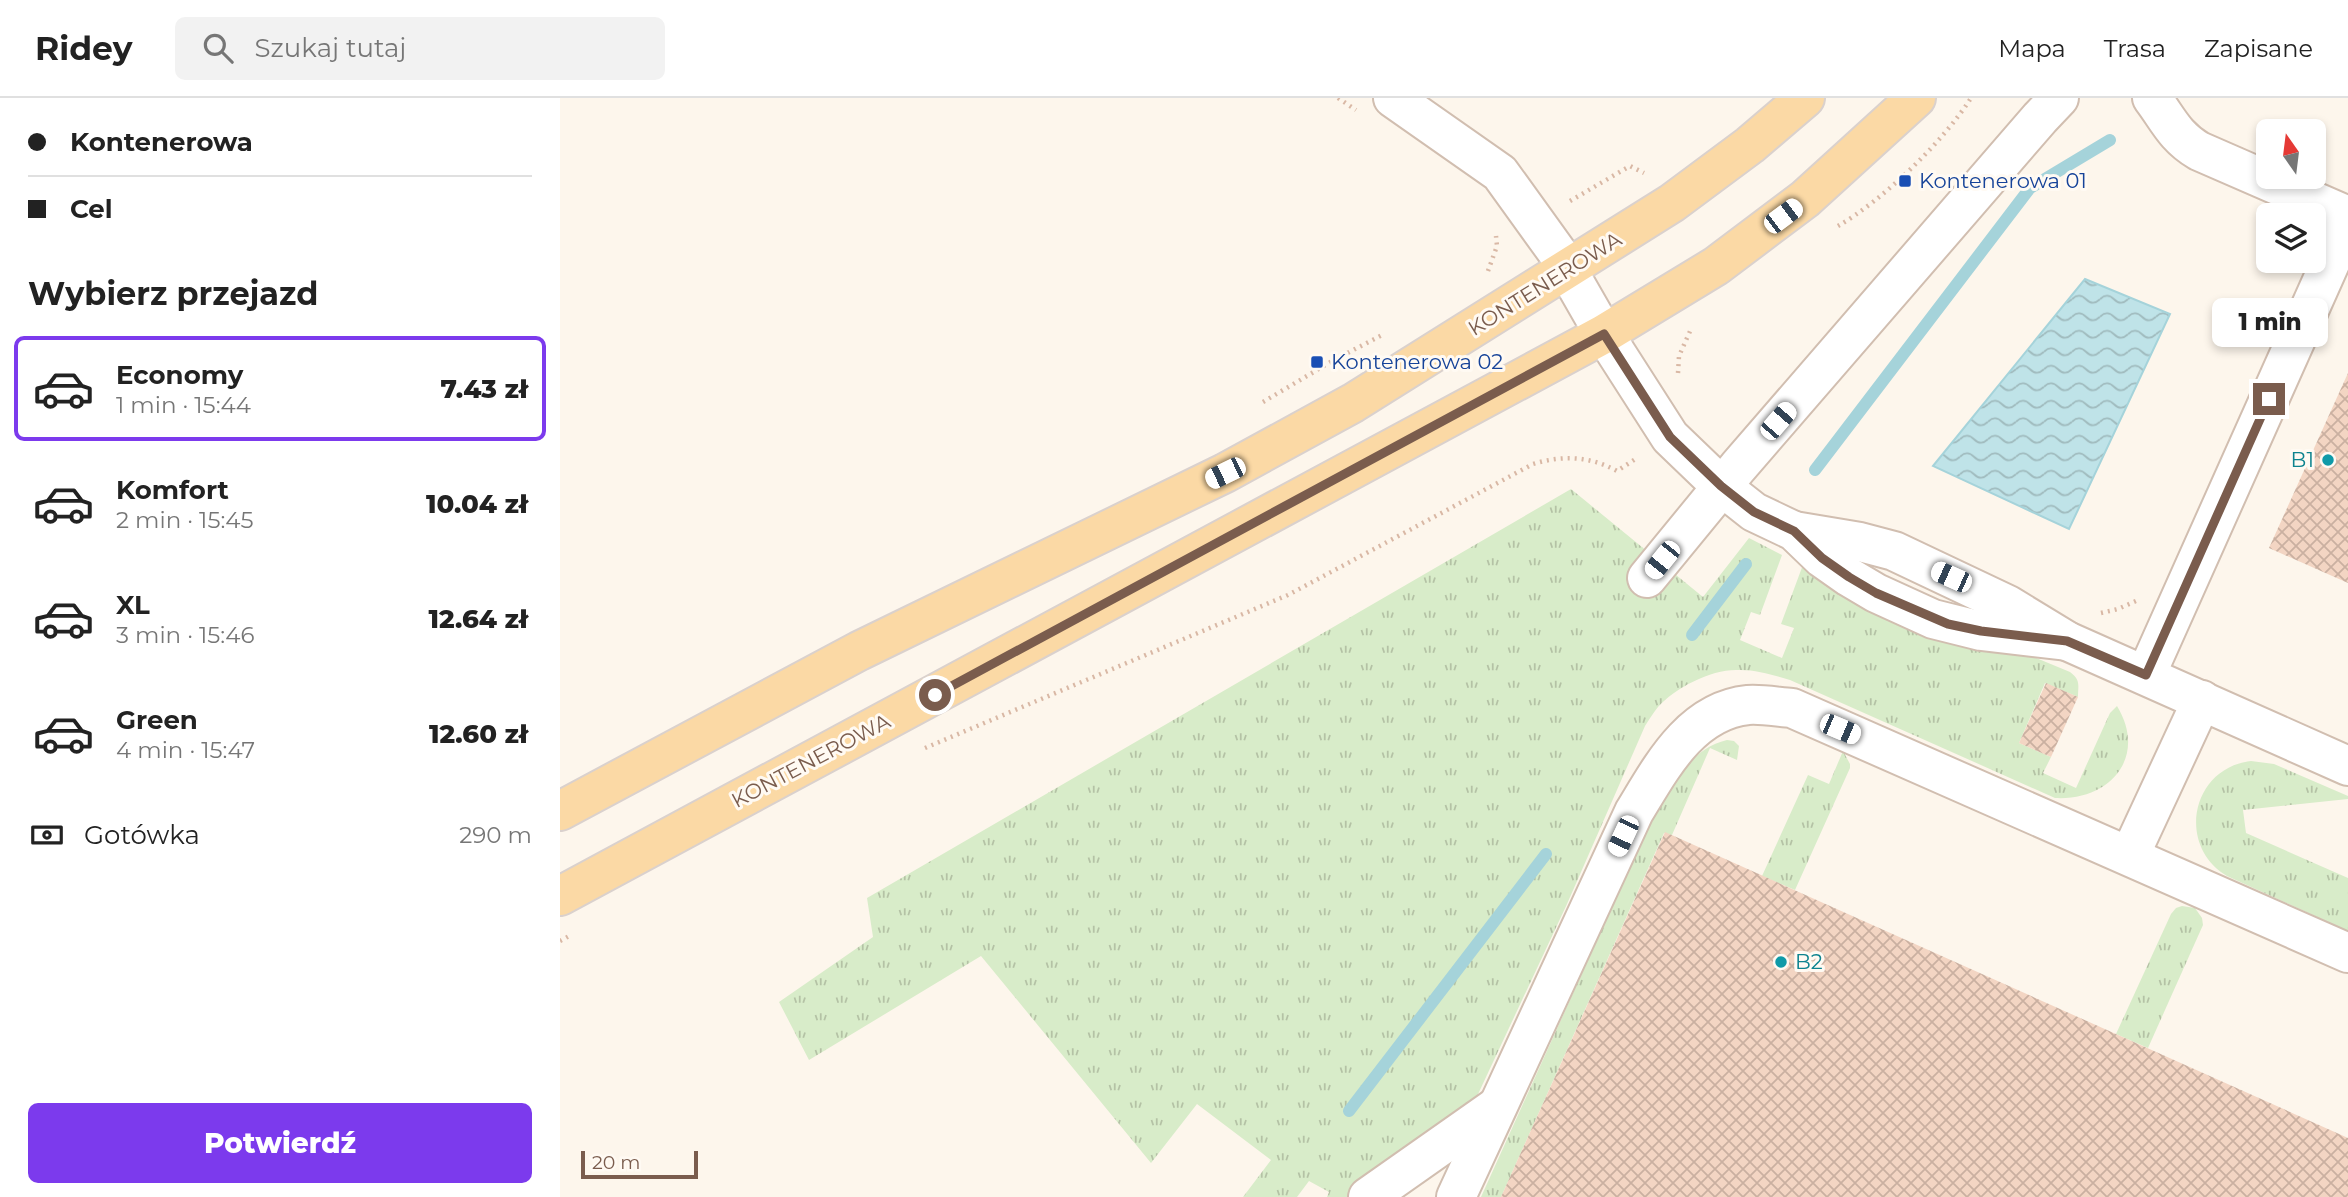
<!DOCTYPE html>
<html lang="pl">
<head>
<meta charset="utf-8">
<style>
	body { margin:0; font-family:Montserrat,sans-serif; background:#f2f2f2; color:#222; height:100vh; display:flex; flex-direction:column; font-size:26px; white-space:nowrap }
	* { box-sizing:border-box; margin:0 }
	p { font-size:23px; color:#767676 }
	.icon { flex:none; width:38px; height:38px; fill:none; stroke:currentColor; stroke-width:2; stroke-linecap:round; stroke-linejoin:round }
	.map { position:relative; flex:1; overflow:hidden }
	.sheet { display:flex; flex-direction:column; background:#fff; width:560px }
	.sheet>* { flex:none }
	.top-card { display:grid; align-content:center; height:154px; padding:0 28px; background:#fff }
	.needle { width:46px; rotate:346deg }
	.fabs { position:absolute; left:1696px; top:21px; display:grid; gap:14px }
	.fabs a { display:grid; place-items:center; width:70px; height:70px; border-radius:10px; background:#fff; box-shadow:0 4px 10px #0003; font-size:35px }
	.scale { position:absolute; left:21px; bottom:18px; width:117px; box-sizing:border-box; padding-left:7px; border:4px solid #7a5c4d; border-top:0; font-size:19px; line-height:24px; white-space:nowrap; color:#7a5c4d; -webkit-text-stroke:5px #fffaf3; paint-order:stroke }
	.end { position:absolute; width:32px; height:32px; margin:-16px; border:9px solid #7a5c4d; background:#fff; box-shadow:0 0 0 4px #fff }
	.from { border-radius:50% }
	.bubble { position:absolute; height:49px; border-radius:10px; background:#fff; box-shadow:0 4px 10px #0003; font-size:23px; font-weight:800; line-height:49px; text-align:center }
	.car { position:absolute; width:21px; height:42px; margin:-21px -10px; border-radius:9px; box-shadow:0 0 5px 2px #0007; background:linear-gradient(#fff 24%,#345 0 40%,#fff 0 76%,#345 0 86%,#fff 0) }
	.top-card b { display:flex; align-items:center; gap:24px; height:66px; font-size:26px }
	.top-card b+b { border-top:2px solid #e0e0e0 }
	.top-card i { width:18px; height:18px; background:#222 }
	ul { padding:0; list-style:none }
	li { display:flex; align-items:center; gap:21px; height:105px; margin:0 14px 10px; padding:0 14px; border:4px solid transparent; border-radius:10px }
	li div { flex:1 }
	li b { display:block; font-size:26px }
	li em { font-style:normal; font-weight:800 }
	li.on { border-color:#7c3aed }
	li>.icon { width:63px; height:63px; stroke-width:1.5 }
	h2 { padding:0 28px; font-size:32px; line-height:84px }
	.pay { display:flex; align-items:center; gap:18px; height:77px; padding:0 28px; font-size:26px }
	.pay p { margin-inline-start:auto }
	.button { display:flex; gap:14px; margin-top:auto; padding:14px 28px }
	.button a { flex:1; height:80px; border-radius:10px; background:#7c3aed; color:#fff; font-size:28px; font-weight:800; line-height:80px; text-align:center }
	header { display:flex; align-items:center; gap:42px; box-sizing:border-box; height:98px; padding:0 35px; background:#fff; border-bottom:2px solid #e0e0e0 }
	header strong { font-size:33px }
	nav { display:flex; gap:38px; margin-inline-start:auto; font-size:24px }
	.search { width:490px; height:63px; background:#f2f2f2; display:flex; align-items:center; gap:18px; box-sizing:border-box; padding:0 24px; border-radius:10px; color:#767676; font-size:26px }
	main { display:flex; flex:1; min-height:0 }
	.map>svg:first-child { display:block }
	.grass { fill:url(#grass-tufts) }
	.water { fill:url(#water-waves); stroke:#a5d3da; stroke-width:2 }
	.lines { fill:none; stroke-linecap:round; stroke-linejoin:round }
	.stream { stroke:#a5d3da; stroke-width:12 }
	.building { fill:url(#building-cross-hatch) }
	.minor-casing { stroke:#d1beb0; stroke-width:42 }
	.major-casing { stroke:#dad1cd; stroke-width:42 }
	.path { stroke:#d9b8a5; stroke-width:4.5; stroke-dasharray:2 5; stroke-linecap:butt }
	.minor { stroke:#fff; stroke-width:38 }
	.major { stroke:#fbd9a5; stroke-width:38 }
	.route { stroke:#7a5c4d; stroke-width:9 }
	.transit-dot { fill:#1a4fb4; stroke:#fffaf3; stroke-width:2.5 }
	.culture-dot { fill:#0f9aa8; stroke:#fffaf3; stroke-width:2.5 }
	.labels { text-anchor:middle; stroke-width:6; stroke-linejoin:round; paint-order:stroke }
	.transit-label { font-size:21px; fill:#164399; stroke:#fffaf3; text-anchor:start }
	.street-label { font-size:21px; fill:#7a5c4d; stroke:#fffaf3 }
	.culture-label { font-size:21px; fill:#0d838f; stroke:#fffaf3; text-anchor:end }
</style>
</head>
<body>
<header>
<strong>Ridey</strong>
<div class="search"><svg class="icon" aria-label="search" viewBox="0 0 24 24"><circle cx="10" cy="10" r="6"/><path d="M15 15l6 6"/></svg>Szukaj tutaj</div>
<nav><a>Mapa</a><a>Trasa</a><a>Zapisane</a></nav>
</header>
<main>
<section class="sheet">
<div class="top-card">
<b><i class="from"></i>Kontenerowa</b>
<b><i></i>Cel</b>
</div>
<h2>Wybierz przejazd</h2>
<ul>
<li class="on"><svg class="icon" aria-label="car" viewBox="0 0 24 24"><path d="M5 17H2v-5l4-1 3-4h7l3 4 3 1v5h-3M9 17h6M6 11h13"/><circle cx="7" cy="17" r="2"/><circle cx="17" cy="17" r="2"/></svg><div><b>Economy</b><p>1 min · 15:44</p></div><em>7.43 zł</em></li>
<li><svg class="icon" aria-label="car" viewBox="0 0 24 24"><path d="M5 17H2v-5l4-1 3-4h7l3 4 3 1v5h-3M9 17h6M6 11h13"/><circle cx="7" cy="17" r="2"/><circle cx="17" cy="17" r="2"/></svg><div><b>Komfort</b><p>2 min · 15:45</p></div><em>10.04 zł</em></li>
<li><svg class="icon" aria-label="car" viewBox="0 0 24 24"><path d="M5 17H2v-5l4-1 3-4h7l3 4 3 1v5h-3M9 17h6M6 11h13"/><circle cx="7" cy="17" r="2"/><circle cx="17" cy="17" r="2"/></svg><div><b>XL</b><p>3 min · 15:46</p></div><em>12.64 zł</em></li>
<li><svg class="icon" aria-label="car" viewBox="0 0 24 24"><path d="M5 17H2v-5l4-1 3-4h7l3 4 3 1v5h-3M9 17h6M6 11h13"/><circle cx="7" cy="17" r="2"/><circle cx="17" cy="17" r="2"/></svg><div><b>Green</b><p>4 min · 15:47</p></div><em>12.60 zł</em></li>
</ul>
<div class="pay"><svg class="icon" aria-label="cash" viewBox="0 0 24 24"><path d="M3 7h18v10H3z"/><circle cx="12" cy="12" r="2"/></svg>Gotówka<p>290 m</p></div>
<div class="button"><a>Potwierdź</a></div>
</section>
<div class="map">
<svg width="1788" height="1099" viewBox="0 0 1788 1099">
	<defs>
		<pattern id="grass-tufts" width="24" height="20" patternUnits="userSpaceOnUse" patternTransform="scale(1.75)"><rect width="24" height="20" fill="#d8ecc9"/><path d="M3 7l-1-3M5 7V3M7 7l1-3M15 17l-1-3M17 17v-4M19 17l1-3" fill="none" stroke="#b4c2a5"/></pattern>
		<pattern id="water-waves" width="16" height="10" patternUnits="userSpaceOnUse" patternTransform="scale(1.75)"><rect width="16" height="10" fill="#bfe3e8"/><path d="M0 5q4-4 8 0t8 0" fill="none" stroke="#a0bbbe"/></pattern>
		<pattern id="building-cross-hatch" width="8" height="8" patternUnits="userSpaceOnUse" patternTransform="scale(1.75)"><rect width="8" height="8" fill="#f3d5c3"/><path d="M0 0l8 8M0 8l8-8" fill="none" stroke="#cab0a1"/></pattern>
	</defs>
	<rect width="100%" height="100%" fill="#fdf6ec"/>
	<g class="grass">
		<path d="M1011,391L1143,499L1189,440L1222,457L1200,517L1191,514L1180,542L1222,560L1234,530L1221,526L1244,464L1510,574C1521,582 1518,587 1518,599L1485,585L1459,645L1491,659L1483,675L1516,690L1550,615L1557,608C1588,659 1550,703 1495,700L1230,582C1213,577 1195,571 1176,572C1150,572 1115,590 1098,609C1093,615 1089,622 1085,628L1007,806L912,1009L791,1099H767L769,1094L749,1083L737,1099H683L711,1062L637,1006L591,1065L421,858L249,962L219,904L313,839L307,800Z"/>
		<path d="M1167,642L1174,643L1179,648L1177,662L1150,650L1112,737L1104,735L941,1099H921L1098,707C1117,680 1133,650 1167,642Z"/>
		<path d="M1283,653L1290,666V670L1235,792L1202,778L1248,677L1269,686Z"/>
		<path d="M1691,663L1714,666L1788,698V701L1683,712L1686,735L1788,780V833L1667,778C1616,748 1631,670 1691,663Z"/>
		<path d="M1622,808L1635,810L1642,820L1643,827L1588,950L1556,936L1611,816L1616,810Z"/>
	</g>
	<path class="water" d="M1525,181L1610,216L1509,431L1373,368Z"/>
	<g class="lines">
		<g class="stream">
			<path d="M1255,372L1470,90L1550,42"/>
			<path d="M1132,537L1186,466"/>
			<path d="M789,1013L986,756"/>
		</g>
	</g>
	<g class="building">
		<path d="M1788,275V485L1709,450Z"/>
		<path d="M1486,585L1518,599L1491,659L1459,645Z"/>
		<path d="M1105,734L1788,1040V1099H941Z"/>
	</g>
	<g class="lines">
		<defs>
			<g id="minor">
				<path d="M833,0L940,75L997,154L1044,236L1110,339L1161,388L1194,414L1234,433L1262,460L1289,479L1316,495L1373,521L1421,533L1507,543"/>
				<path d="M1592,0C1608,21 1614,38 1639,53L1788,118"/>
				<path d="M1234,433L1300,444L1334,453L1448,507L1507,543L1788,668"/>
				<path d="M1087,480L1178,369L1480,20L1499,0"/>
				<path d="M1586,577L1788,125"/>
				<path d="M1570,757L1642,602"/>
				<path d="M808,1099L936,1009"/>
				<path d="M896,1099L1074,714C1101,670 1130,613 1188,607C1202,606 1218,609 1232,610L1788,855"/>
			</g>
			<g id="major">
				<path d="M0,713L299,553L665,375L793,305L1112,105L1190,47L1245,0"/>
				<path d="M0,798L1044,236L1156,168L1245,101L1356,0"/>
			</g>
		</defs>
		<use href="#minor" class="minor-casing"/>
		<use href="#major" class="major-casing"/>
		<g class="path">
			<path d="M778,0L796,12"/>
			<path d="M1010,103L1070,68L1084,75"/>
			<path d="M1278,128C1323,102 1383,44 1411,0"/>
			<path d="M928,173L937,148L936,138"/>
			<path d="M1118,275L1119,258L1131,231"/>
			<path d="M703,304L774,262L824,236"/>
			<path d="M1541,515L1558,511L1576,503"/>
			<path d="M365,650L728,497L973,366C1002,357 1030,358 1057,373L1077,360"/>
			<path d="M0,843L11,837"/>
		</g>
		<use href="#minor" class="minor"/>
		<use href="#major" class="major"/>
	</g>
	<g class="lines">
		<path class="route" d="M375,597L1044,236L1110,339L1161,388L1194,414L1234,433L1262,460L1289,479L1316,495L1388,526L1421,533L1507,543L1586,577L1709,301"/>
	</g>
	<g class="transit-dot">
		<rect x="1338" y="76" width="14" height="14" rx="3.5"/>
		<rect x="750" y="257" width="14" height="14" rx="3.5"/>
	</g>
	<g class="culture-dot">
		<circle cx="1768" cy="362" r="7"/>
		<circle cx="1221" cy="864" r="7"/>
	</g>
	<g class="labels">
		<g class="transit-label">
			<text x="1359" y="90">Kontenerowa 01</text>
			<text x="771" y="271">Kontenerowa 02</text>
		</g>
		<g class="street-label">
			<text transform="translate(985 186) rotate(-32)" y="7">KONTENEROWA</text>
			<text transform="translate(251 663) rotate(-28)" y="7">KONTENEROWA</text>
		</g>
		<g class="culture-label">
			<text x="1754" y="369">B1</text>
			<text x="1235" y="871" text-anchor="start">B2</text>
		</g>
	</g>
</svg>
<div class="fabs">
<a><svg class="needle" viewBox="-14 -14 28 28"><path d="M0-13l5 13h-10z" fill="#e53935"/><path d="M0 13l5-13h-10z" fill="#767676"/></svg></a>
<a><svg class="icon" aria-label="layers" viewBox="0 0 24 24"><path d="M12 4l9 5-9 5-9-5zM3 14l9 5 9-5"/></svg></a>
</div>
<div class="scale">20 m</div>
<i class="end from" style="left:375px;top:597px"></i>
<i class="end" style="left:1709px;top:301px"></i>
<div class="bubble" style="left:1652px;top:200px;width:116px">1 min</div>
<i class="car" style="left:1223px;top:118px;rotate:53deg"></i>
<i class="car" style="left:1218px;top:323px;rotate:41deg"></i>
<i class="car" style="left:665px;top:375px;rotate:244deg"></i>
<i class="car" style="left:1102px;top:462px;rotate:219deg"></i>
<i class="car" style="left:1391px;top:479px;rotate:294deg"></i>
<i class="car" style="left:1280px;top:631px;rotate:113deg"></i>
<i class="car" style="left:1063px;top:738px;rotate:205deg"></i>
</div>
</main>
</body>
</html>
